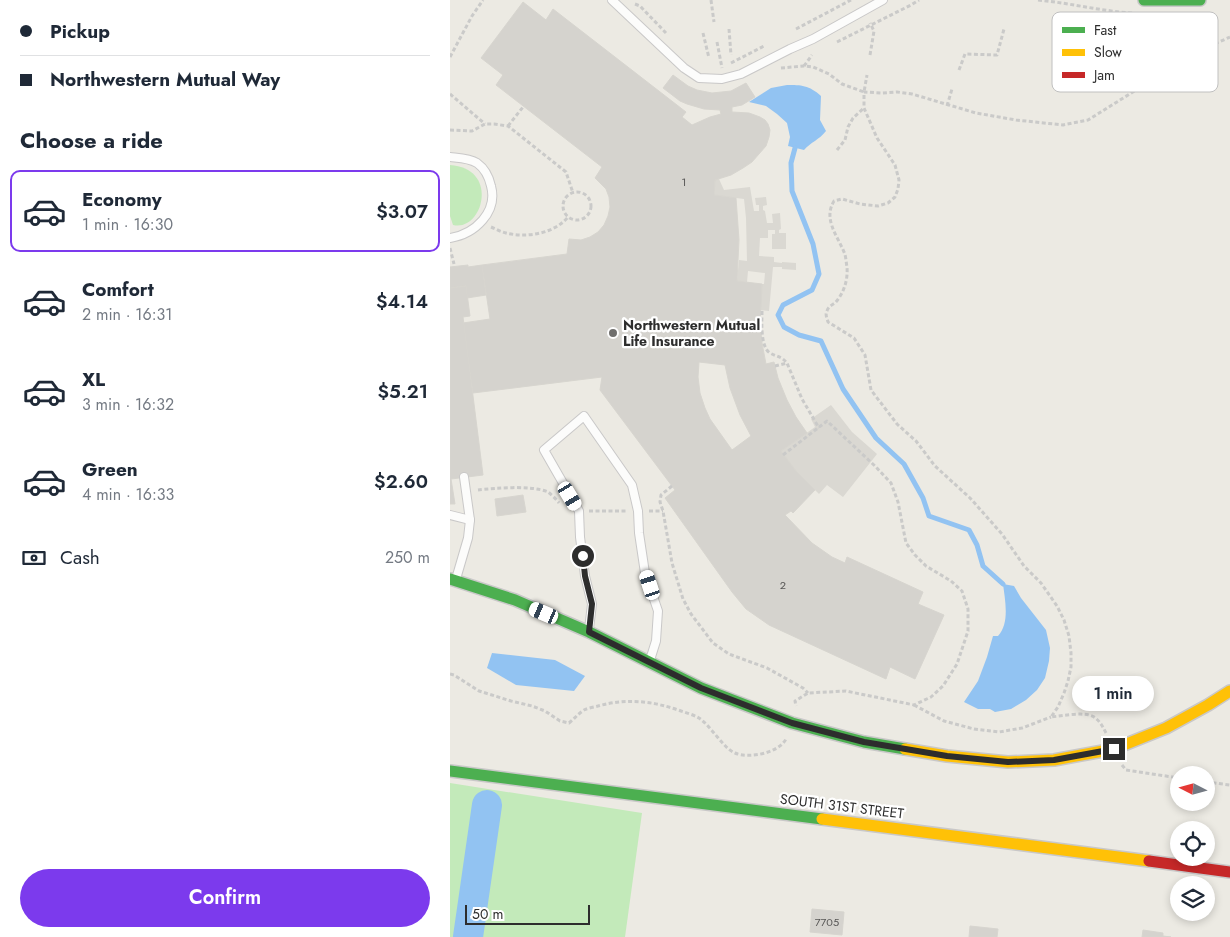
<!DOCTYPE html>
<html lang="en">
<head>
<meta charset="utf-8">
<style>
	body { margin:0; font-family:Jost,sans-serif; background:#f6f6f7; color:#1f2937; height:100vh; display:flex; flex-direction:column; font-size:19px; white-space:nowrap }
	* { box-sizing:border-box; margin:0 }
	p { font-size:16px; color:#747a83 }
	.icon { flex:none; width:28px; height:28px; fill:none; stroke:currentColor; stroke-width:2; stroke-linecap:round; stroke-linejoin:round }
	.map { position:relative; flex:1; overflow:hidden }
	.drawer { display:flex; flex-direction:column; background:#fff; width:450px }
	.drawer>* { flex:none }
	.hud { display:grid; align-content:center; height:110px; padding:0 20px; background:#fff }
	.needle { width:32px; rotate:276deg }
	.tools { position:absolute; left:720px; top:766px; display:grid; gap:10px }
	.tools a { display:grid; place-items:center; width:45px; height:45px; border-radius:50%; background:#fff; box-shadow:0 2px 8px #0003; font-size:25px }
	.scale { position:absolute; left:15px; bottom:12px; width:125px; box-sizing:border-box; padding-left:5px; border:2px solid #2d2d2d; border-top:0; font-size:14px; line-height:18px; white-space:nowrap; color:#2d2d2d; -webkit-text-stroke:4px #fff; paint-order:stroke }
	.end { position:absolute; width:22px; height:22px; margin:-11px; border:6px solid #2d2d2d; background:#fff; box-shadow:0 0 0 2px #fff }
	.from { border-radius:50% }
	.bubble { position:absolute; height:35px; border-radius:18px; background:#fff; box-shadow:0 2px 8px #0003; font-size:16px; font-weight:600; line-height:35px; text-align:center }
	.car { position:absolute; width:15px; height:30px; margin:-15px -8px; border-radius:6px; box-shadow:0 0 4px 1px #0007; background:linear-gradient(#fff 24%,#345 0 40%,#fff 0 76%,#345 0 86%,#fff 0) }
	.hud b { display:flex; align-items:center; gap:18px; height:48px; font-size:19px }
	.hud b+b { border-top:1px solid #e0e1e3 }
	.hud i { width:12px; height:12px; background:#1f2937 }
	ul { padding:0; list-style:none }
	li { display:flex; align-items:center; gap:15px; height:82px; margin:0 10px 8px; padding:0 10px; border:2px solid transparent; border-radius:10px }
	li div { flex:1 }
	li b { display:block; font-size:19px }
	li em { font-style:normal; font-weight:600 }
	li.on { border-color:#7c3aed }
	li>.icon { width:45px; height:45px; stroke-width:1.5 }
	h2 { padding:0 20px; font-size:22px; line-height:60px }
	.pay { display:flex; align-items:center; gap:12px; height:55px; padding:0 20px; font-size:19px }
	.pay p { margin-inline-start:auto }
	.cta { display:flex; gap:10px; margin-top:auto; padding:10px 20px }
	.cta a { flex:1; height:58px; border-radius:30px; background:#7c3aed; color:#fff; font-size:20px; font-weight:600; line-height:58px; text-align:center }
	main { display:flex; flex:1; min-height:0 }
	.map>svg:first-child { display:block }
	.green { fill:#c3eaba }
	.plaza { fill:#dad8d2 }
	.water { fill:#92c3f2 }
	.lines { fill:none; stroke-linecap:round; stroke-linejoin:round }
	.stream { stroke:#92c3f2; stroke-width:5 }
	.river { stroke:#92c3f2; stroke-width:30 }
	.building { fill:#d5d3ce; stroke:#d7d5cf; fill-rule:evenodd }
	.lane-casing { stroke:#c9c8c8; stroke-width:10 }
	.fast-casing { stroke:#c9c8c8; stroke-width:14 }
	.slow-casing { stroke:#c9c8c8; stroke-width:14 }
	.jam-casing { stroke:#c9c8c8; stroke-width:14 }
	.path { stroke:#cacac9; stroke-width:3; stroke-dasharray:4 2.5; stroke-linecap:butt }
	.lane { stroke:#fcfcfb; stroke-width:8 }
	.fast { stroke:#4caf50; stroke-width:11 }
	.slow { stroke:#ffc107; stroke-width:11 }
	.jam { stroke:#c62828; stroke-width:11 }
	.route { stroke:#2d2d2d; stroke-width:6 }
	.poi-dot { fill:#706f6d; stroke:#fff; stroke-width:2 }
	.labels { text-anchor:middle; stroke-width:4.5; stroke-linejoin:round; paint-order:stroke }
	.number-label { font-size:11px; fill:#585756 }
	.poi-label { font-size:14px; font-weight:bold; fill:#2d2d2d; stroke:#fff; text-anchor:start }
	.street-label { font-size:14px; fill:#2d2d2d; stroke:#fff }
	.key { fill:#fff; stroke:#c0c0c0; stroke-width:1 }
	.key-label { font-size:14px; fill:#2d2d2d }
</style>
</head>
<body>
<main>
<section class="drawer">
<div class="hud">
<b><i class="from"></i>Pickup</b>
<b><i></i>Northwestern Mutual Way</b>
</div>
<h2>Choose a ride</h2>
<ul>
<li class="on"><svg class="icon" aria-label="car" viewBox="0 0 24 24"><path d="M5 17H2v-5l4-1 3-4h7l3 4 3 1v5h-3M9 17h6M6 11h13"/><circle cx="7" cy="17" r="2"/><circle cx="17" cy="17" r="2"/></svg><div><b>Economy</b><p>1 min · 16:30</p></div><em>$3.07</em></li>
<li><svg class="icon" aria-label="car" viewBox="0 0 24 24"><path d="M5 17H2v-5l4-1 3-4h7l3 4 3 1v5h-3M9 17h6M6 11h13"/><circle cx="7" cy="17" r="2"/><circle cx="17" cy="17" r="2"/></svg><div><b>Comfort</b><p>2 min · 16:31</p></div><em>$4.14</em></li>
<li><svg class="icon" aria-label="car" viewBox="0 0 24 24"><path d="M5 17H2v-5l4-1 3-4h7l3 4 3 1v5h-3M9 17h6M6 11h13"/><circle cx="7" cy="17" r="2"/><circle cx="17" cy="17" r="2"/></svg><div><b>XL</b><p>3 min · 16:32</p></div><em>$5.21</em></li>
<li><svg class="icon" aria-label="car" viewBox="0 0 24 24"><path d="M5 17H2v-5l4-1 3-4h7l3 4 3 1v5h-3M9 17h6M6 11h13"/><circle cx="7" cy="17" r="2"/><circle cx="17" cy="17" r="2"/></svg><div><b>Green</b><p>4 min · 16:33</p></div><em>$2.60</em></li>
</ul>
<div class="pay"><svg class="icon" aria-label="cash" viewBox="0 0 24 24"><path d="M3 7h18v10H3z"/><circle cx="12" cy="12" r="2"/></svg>Cash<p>250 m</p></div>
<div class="cta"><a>Confirm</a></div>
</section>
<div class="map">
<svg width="780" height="937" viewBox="0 0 780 937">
	<rect width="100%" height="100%" fill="#eceae3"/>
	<g class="green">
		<path d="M0,165C50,168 33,232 3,225L0,216Z"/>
		<path d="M0,783L192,813L175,937H0Z"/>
	</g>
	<g class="plaza">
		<path d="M269,179L274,190L300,187L304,211H309V205H306L305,198L316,197L317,205L313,206V210L315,211L317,223H323L322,214L330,213L331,229L329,230V233H336V249H322V234H325V230H318V238H310L309,256L324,257V262L332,263V262L346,263V270L332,269V267H323L319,311L310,310L312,284H314L315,273L298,271L297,282L287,281L289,260L297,261L296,218L294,199L264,195L265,180Z"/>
		<path d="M381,405L402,432L427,454L393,497L377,485L369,494L346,471L331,451L365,427L361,419Z"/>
	</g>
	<g class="water">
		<path d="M337,85C351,85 359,85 371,96L370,120L376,131C369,140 361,142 354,150L338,146L340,137L337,123L327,114L316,106L299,102L321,88Z"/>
		<path d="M553,584L564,586L571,598L596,630L600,648L599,661L595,678L587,690L576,700L561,709L545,712L540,709H528L514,702L528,681L537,657L543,636H548C560,623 555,600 553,584Z"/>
		<path d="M42,653L105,660L135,676L124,691L66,685L37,668Z"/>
	</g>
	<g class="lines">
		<path class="stream" d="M345,148L341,163L342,191L363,244L369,274L362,290L333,305L328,315L334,327L349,335L371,341L393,389L426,438L454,464L473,498L479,516L519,530L527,545L533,566L553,584"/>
		<path class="river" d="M18,937L37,805"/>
	</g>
	<g class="building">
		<path d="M73,2L96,20L103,9L236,112L232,117L242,125L260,117L271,114L270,110L254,109L237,104L230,101L213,88L223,75L238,86L247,90L262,93L281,91L296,83L305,97L292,105L282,107V112L299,113L310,117L315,120L318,124L320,130L319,137L316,146L302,162L293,168L281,175L265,180L264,195L286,198L289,240L287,281L312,284L310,323L312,343L316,364L324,362L328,378L337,400L346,417L357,433L331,451L346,471L365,490L343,513L341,511L335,515L362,543L382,557L395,563L397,557L473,592L468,604L494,615L465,679L440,667L436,679L319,625L296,609L282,592L215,498L225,490L150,390L152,377L23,393L13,323L40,319L32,265L117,254L119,239L131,240L140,237L148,232L154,225L158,216L160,207L159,197L156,189L145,178L152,167L46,85L53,75L31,58ZM249,362L275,365L280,388L290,415L301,436L282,450L260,419L255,408L250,393L248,377Z"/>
		<path d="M18,265V267L32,265L36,295L17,298L16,286L0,288V267Z"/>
		<path d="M16,286L20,316L13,317L33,475L1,479L5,504H0V288Z"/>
		<path d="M73,495L76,512L47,516L45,499Z"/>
		<path d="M362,909L394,912L392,935L360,932Z"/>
		<path d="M520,926L548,929L547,937H519Z"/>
		<path d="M693,930L713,933V936L721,937H692Z"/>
	</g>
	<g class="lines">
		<defs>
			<g id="lane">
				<path d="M162,0L234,68L249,78L272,79L291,74L340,49L363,39L433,0"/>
				<path d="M0,157C9,158 19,158 27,163C34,168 39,177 41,186C48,212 25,234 0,238"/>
				<path d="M0,515L20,520"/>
				<path d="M6,579L18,538L20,520L14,477"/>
				<path d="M139,629L142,604L135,576L130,537L129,511L94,450L134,416L182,485L188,511L189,533L195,573L208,611L206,641L200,660"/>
			</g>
			<g id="fast">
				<path d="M694,0H750"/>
				<path d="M0,579L65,600L139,632L251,688L342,723L414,742L455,749"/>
				<path d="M0,771L372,819"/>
			</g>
			<g id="slow">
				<path d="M455,749L497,756L558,762L604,760L664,749L716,728L758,705L780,691"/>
				<path d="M372,819L699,861"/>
			</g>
			<path id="jam" d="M699,861L780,872"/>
		</defs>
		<use href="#lane" class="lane-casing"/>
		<use href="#fast" class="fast-casing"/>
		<use href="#slow" class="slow-casing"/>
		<use href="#jam" class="jam-casing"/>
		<g class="path">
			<path d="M261,0L264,22"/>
			<path d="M588,0C620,3 650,11 682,13"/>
			<path d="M185,4L190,6L216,33"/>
			<path d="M279,29L281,55"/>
			<path d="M346,29L401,0"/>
			<path d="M253,33L259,58"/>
			<path d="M267,42L272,68"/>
			<path d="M387,42L461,5L469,0"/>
			<path d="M420,55L424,31L420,23"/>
			<path d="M0,57L22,16L33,0"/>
			<path d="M281,63L314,46"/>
			<path d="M354,66L362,55"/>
			<path d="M331,68L354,66L363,67L379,74L392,84L414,92L417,75"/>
			<path d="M509,70L515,54L547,55L554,29"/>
			<path d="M712,73L708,64L719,54L722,49L723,18"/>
			<path d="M0,94L35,124"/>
			<path d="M497,106L502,89"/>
			<path d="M58,126L73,107"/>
			<path d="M0,130L22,131L35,124H44L58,126L116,172L123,193"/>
			<path d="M387,150L395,140L398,127L403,118L414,108"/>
			<circle cx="127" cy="206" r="14"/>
			<path d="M41,227C46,229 51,232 56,233C76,238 104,234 118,217"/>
			<path d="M0,248L4,264"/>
			<path d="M312,311C312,321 310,347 320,353C327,357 331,356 337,363"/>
			<path d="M325,366L337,363L352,399L369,428"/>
			<path d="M333,455L377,421L425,466L441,483L448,502L456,543L465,555L476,566L501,581L512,591L518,609V631L507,664L493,686L481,697L464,705L396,691L358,693L345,701L346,706"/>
			<path d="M222,486L211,495L210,502L213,511L222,563L233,599L241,614L263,643L279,654L317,668L353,688L358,693"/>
			<path d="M28,490C45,488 82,485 98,492C102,495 106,499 109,503"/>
			<path d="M139,511H178"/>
			<path d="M199,511H213"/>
			<path d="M0,674L4,675L29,691L61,701L82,706L95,711L110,721L119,723C124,719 128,714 134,710C138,708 144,707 148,706C177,698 203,701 231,711C237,713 244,715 249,718C262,727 273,748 285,753C299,759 329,753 336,739"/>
			<path d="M464,705L494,721L524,729L549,732L572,728L601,717"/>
			<path d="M656,733C653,727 650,721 644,717C635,711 612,716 601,717L608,707L614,693L618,681L621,667V653L619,636L614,620L607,606L591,583L574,566L552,534L520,498L485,466L466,441L447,424L421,390L415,355L404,338L378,322C377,318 375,315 377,311C378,307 382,305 385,303C394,293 398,280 397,267C396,262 396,256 394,252C387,235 373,219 384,201L392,199L410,204L428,206L438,203L445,197L448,189L449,180L445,165L427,138L414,108V92L432,93L447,92L462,94L526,113L566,120L613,125L638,120L747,52L780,37"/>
			<path d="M672,765L676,770L729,778"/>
			<path d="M756,782L780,785"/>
		</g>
		<use href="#lane" class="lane"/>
		<use href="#fast" class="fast"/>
		<use href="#slow" class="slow"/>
		<use href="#jam" class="jam"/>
	</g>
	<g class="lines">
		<path class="route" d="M133,556L135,576L142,604L139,632L251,688L342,723L414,742L497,756L558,762L604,760L664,749"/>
	</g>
	<circle class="poi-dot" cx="163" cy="333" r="5"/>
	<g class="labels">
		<g class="number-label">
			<text x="234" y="186">1</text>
			<text x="333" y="589">2</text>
			<text x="377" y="926">7705</text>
		</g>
		<g class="poi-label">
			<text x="173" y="330">Northwestern Mutual<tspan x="173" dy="16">Life Insurance</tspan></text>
		</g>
		<g class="street-label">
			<text transform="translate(392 806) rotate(7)" y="5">SOUTH 31ST STREET</text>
		</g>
	</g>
	<rect x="602" y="12" width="166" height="80" rx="8" class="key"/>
	<rect x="612" y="27" width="23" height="6" fill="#4caf50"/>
	<rect x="612" y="49" width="23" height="7" fill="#ffc107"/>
	<rect x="612" y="72" width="23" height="6" fill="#c62828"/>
	<g class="key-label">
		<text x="644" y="35">Fast</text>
		<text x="644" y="57">Slow</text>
		<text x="644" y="80">Jam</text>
	</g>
</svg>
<div class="tools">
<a><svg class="needle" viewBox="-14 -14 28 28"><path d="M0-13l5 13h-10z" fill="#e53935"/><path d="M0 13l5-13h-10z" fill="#747a83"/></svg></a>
<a><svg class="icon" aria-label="locate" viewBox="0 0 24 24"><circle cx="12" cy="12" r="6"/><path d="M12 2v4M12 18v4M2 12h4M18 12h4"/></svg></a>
<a><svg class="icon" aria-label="layers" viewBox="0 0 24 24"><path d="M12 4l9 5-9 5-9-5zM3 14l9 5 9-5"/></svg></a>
</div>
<div class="scale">50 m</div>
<i class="end from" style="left:133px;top:556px"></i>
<i class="end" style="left:664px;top:749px"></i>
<div class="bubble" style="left:622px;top:676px;width:82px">1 min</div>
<i class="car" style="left:120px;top:496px;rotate:149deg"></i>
<i class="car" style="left:200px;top:585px;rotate:342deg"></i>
<i class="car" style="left:94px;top:613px;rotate:293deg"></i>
</div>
</main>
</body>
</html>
